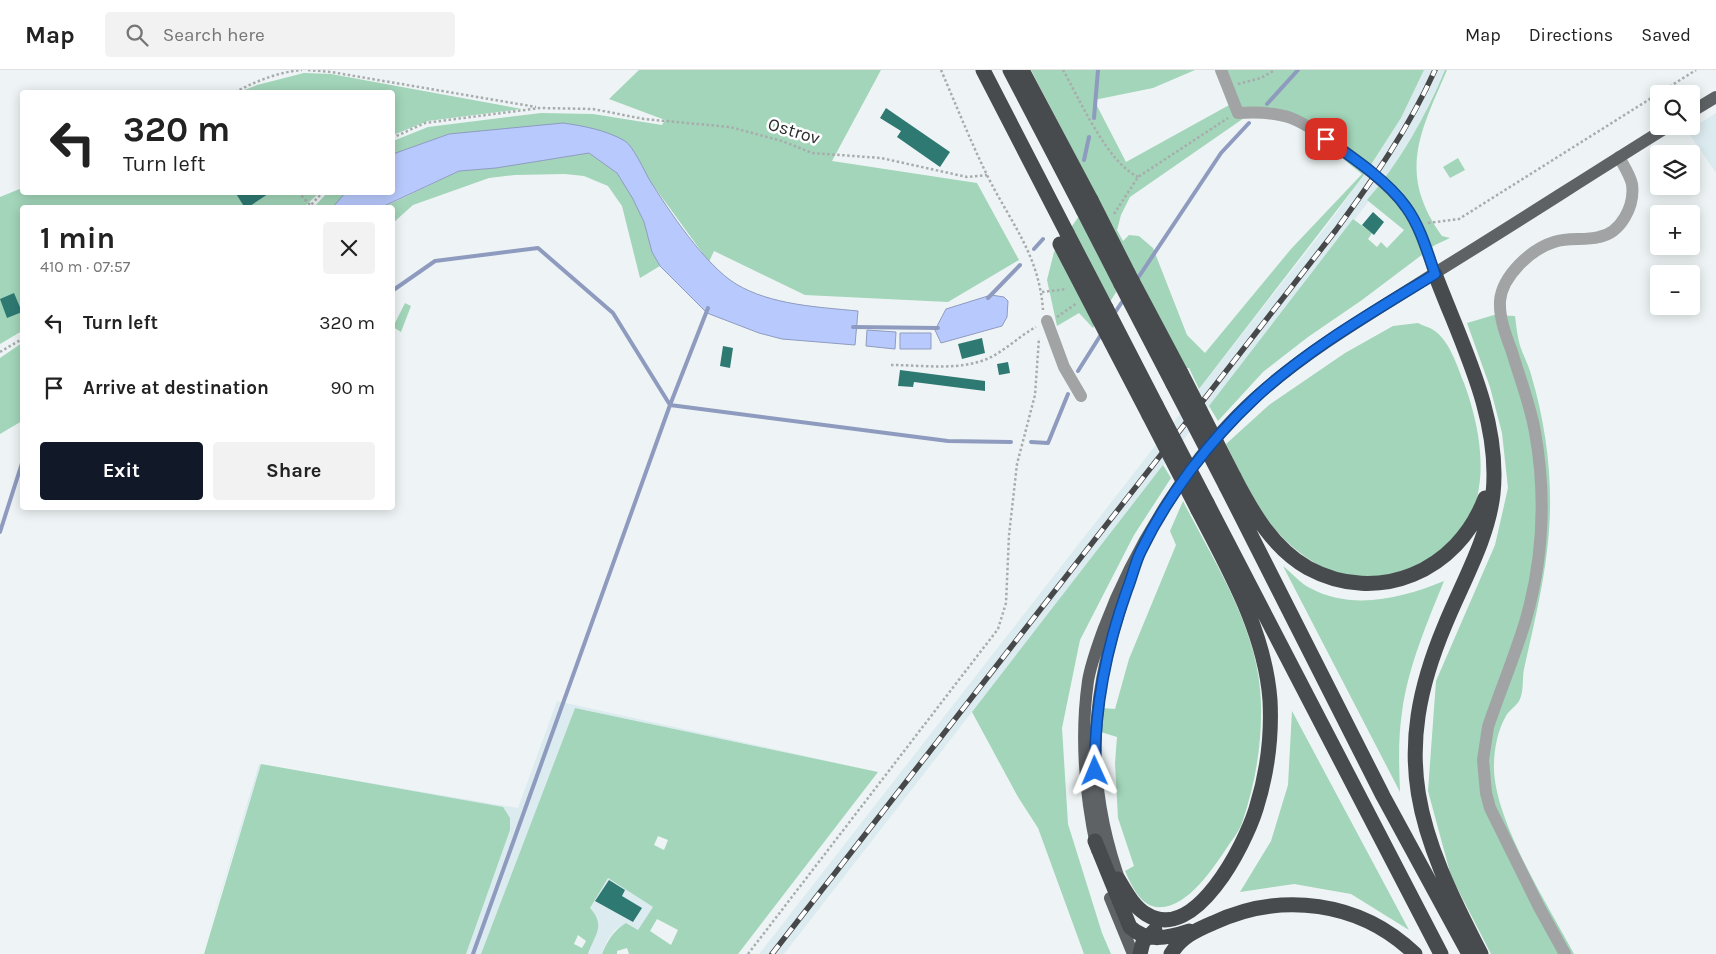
<!DOCTYPE html>
<html lang="en">
<head>
<meta charset="utf-8">
<style>
  :root { --surface:#fff; --page:#f2f2f2; --text:#222; --muted:#767676; --line:#e0e0e0; --accent:#111827 }
  body { margin:0; font-family:Karla,sans-serif; background:var(--page); color:var(--text); height:100vh; display:flex; flex-direction:column; font-size:19px; white-space:nowrap }
  * { box-sizing:border-box; margin:0 }
  p { font-size:16px; color:var(--muted) }
  .icon { flex:none; width:28px; height:28px; fill:none; stroke:currentColor; stroke-width:2; stroke-linecap:round; stroke-linejoin:round }
  .map { position:relative; flex:1; overflow:hidden }
  .panel { position:absolute; left:20px; top:135px; width:375px; height:305px; display:flex; flex-direction:column; background:var(--surface); border-radius:5px; box-shadow:0 2px 12px #0003 }
  .panel>* { flex:none }
  .hud { position:absolute; left:20px; top:20px; width:375px; height:105px; border-radius:5px; box-shadow:0 2px 12px #0003; background:#fff; color:var(--text); overflow:hidden }
  .fabs { position:absolute; left:1650px; top:15px; display:grid; gap:10px }
  .fabs a { display:grid; place-items:center; width:50px; height:50px; border-radius:5px; background:var(--surface); box-shadow:0 2px 12px #0003; font-size:25px }
  .pin { position:absolute; display:grid; place-items:center; width:42px; height:42px; color:#fff; margin:-21px; border-radius:10px; box-shadow:0 2px 8px #0006 }
  .me { position:absolute; width:55px; margin:-28px; rotate:359deg; stroke-linejoin:round; filter:drop-shadow(0 0 4px #0008) }
  .turn { display:flex; align-items:center; gap:18px; height:105px; padding:0 20px; font-size:22px }
  .turn .icon { width:65px; height:65px; stroke-width:2.5 }
  .turn b { display:block; font-size:35px; line-height:42px }
  .round { display:grid; place-items:center; flex:none; width:52px; height:52px; border-radius:5px; background:var(--page) }
  .overview { display:flex; align-items:center; justify-content:space-between; height:85px; padding:0 20px }
  h1 { font-size:30px; font-weight:700; line-height:38px }
  .button { display:flex; gap:10px; margin-top:auto; padding:10px 20px }
  .button a { flex:1; height:58px; border-radius:5px; background:var(--accent); color:#fff; font-size:20px; font-weight:700; line-height:58px; text-align:center }
  .button a+a { background:var(--page); color:var(--text) }
  ul { padding:0; list-style:none }
  li { display:flex; align-items:center; gap:15px; height:65px; padding:0 20px }
  li div { flex:1 }
  li b { display:block; font-size:19px }
  li em { font-style:normal }
  header { display:flex; align-items:center; gap:30px; box-sizing:border-box; height:70px; padding:0 25px; background:var(--surface); border-bottom:1px solid var(--line) }
  header strong { font-size:24px }
  nav { display:flex; gap:28px; margin-inline-start:auto; font-size:18px }
  .search { width:350px; height:45px; background:var(--page); display:flex; align-items:center; gap:12px; box-sizing:border-box; padding:0 18px; border-radius:5px; color:var(--muted); font-size:19px }
  .map>svg:first-child { display:block }
  .built { fill:#dcebef }
  .green { fill:#a2d5b9; fill-rule:evenodd }
  .water { fill:#b8cafd; stroke:#8e9bbf }
  .lines { fill:none; stroke-linecap:round; stroke-linejoin:round }
  .stream { stroke:#8e9bbf; stroke-width:4 }
  .building { fill:#2f7973 }
  .path { stroke:#a8acad; stroke-width:2.5; stroke-dasharray:2.5 2.5; stroke-linecap:butt }
  .minor { stroke:#a1a3a5; stroke-width:12 }
  .major { stroke:#5f6265; stroke-width:12 }
  .highway { stroke:#484b4e; stroke-width:15 }
  .rail-casing { stroke:#464849; stroke-width:5.5 }
  .rail { stroke:#fff; stroke-width:4; stroke-dasharray:11; stroke-linecap:butt }
  .highway-bridge { stroke:#484b4e; stroke-width:15 }
  .route-casing { stroke:#114b97; stroke-width:12 }
  .route { stroke:#1a73e8; stroke-width:9 }
  .labels { text-anchor:middle; stroke-width:5; stroke-linejoin:round; paint-order:stroke }
  .street-label { font-size:18px; fill:#2b2d2d; stroke:#fff }
</style>
</head>
<body>
<header>
<strong>Map</strong>
<div class="search"><svg class="icon" aria-label="search" viewBox="0 0 24 24"><circle cx="10" cy="10" r="6"/><path d="M15 15l6 6"/></svg>Search here</div>
<nav><a>Map</a><a>Directions</a><a>Saved</a></nav>
</header>
<div class="map">
<svg width="1716" height="884" viewBox="0 0 1716 884">
  <rect width="100%" height="100%" fill="#eef4f5"/>
  <path class="built" d="M1424 0H1445L1418 57 1383 113 784 884H759L1328 154 1374 91 1401 48Z
    M1716 43V103L1687 61Z
    M557 631 878 702 575 638 481 884H466L510 760 261 694 202 884 259 694 518 738Z
    M608 808 653 837 638 860 626 853 615 860 608 869 602 884H589L592 873 590 838Z"/>
  <path class="green" d="M639 0H881L832 91 977 113 1019 190 948 232 805 225 714 181 709 192 650 111 626 72 491 61 449 64 393 84V71L428 57 541 43 593 44 662 55 665 50 609 29Z
    M1031 0H1195L1153 18 1094 30 1126 92 1231 34 1216 0H1424L1401 48 1367 101 1199 319 1189 298H1185L1133 196 1093 258 1079 243 1057 256 1047 210 1054 182 1095 123ZM1244 48C1254 48 1266 48 1276 49 1308 55 1337 85 1362 104L1291 179 1205 283 1187 265 1153 178 1139 166 1129 165 1123 171 1117 160 1121 145 1130 127Z
    M1445 0H1447C1420 63 1397 103 1442 166L1450 168 1435 175 1362 230 1308 267 1263 302 1218 351 1209 336 1353 149 1372 163 1368 169 1377 177 1381 172 1387 178 1404 160 1367 130C1401 91 1425 47 1445 0Z
    M304 3 331 4 522 39 428 51 393 65 392 22H239L257 15Z
    M589 83 617 103 633 129 644 152 652 182 660 196 640 208 622 136 608 116 584 106 565 104 515 105 489 108 413 135 393 153 392 138H382L459 101 496 98Z
    M1458 88 1465 100 1450 108 1443 97Z
    M22 118V122L319 123 304 137 22 138V261L0 274V127Z
    M327 123H345L333 137 313 138Z
    M405 233 411 236 401 262 393 257Z
    M1494 245 1515 246C1516 254 1517 263 1519 272 1522 284 1529 295 1532 308 1544 349 1551 395 1550 439 1549 494 1536 545 1524 599 1522 609 1524 620 1520 629 1518 635 1509 640 1506 646 1498 659 1494 679 1494 694 1492 748 1548 835 1574 884H1491L1451 806 1428 721 1436 611 1495 475 1508 418 1502 363 1490 317 1467 253Z
    M1418 253C1423 256 1430 257 1435 261 1450 272 1457 296 1464 313 1477 349 1486 390 1477 428 1463 484 1397 517 1343 505 1327 501 1312 492 1299 482 1264 456 1245 413 1226 374L1269 335 1345 283 1393 256Z
    M22 273V351L0 364V288Z
    M1163 395 1171 408 1134 465 1080 570 1062 658 1068 754 1102 863 1111 884H1084L1038 758 1018 727 972 642Z
    M1183 431C1215 494 1260 561 1261 634 1262 675 1255 715 1242 753 1239 761 1233 769 1228 776 1214 797 1186 841 1156 837 1139 834 1131 814 1125 801L1134 796 1118 748 1115 693 1117 667 1101 662 1102 638 1115 639 1129 589 1176 475 1170 461Z
    M1283 496C1292 503 1300 513 1310 518 1352 541 1403 528 1444 511 1427 553 1408 597 1402 642 1398 669 1399 695 1400 722Z
    M575 638 878 702 738 884H629L627 878 617 881V884H602C608 870 613 861 626 853L638 860 653 837 608 808 590 838C606 856 595 864 588 884H481ZM658 766 668 770 664 780 654 775ZM657 849 678 860 671 875 650 861ZM578 865 586 871 582 878 574 874Z
    M1292 641 1409 860 1351 824 1294 814 1240 822 1271 771 1288 715Z
    M261 694 503 737 510 748V760L466 884H204Z"/>
  <path class="water" d="M563 53C584 56 606 60 625 71 633 76 644 100 649 109 669 141 705 195 736 214 771 235 818 237 858 241L855 275 782 269 759 263 707 243 660 196 652 182 644 152 633 129 617 103 589 83 496 98 459 101 382 137H333L345 123 392 122 393 84 449 64Z
    M991 225 1004 227 1008 231 1007 247 1002 256 941 273 935 260 946 239Z
    M867 260 896 262 895 279 866 276Z
    M900 263H931V279H900Z"/>
  <g class="lines">
    <path class="stream" d="M1267 34 1298 0
      M1094 48 1098 0
      M1084 90 1089 67
      M1034 179 1043 169
      M1136 211 1221 83 1249 53
      M392 221 435 191 538 178 613 243 670 335 948 371 1011 372
      M988 228 1020 195
      M1114 244 1124 229
      M853 257 938 258
      M1078 301 1102 263
      M1031 372 1048 373 1068 324
      M0 462 22 393
      M473 884 670 335 708 238"/>
  </g>
  <path class="building" d="M886 38 950 82 940 97 897 67 901 61 880 48Z
    M235 122H271L247 138H245Z
    M1373 142 1384 152 1374 165 1362 155Z
    M14 223 22 242 7 248 0 229Z
    M982 268 985 283 962 289 958 274Z
    M723 276 733 278 730 298 720 296Z
    M1008 292 1010 303 999 305 997 294Z
    M900 300 985 311V321L914 312 913 317 898 316Z
    M609 810 625 820 622 826 642 838 633 852 595 831Z"/>
  <g class="lines">
    <path class="path" d="M308 0 331 2 536 37
      M941 0C956 35 970 70 987 105 1010 152 1039 184 1043 240
      M1063 0C1080 30 1107 92 1138 107
      M1238 14 1261 8 1275 0
      M235 22C257 11 278 2 302 0
      M392 68 425 53 540 38 593 39 644 49 730 57 782 71 812 83 881 88 967 107 987 105
      M298 122 310 135
      M308 138 323 122
      M1114 144 1138 107 1228 48
      M1428 153 1459 149 1696 0
      M1042 222 1067 219
      M1057 247 1077 233
      M0 282 22 269
      M891 295C923 295 957 301 987 289 1005 281 1019 266 1036 257
      M748 884 998 559 1006 533 1009 465 1017 394 1035 325 1039 268"/>
    <path class="minor" d="M1221 0 1238 43C1256 42 1275 42 1291 48 1319 59 1389 113 1406 137 1420 157 1427 181 1435 204
      M1047 251 1064 297 1081 326
      M1565 884 1539 837 1490 738 1486 723 1483 690 1488 657C1500 621 1515 586 1526 549 1543 489 1546 424 1535 362 1530 334 1520 309 1512 282 1506 266 1499 248 1500 231 1502 206 1531 179 1554 172 1569 167 1584 171 1599 167 1621 163 1635 136 1632 114 1630 105 1624 96 1619 87"/>
    <path class="major" d="M1691 42 1716 27
      M1121 537C1088 635 1086 719 1122 817
      M1097 780C1085 725 1080 667 1088 611 1091 593 1098 575 1104 558 1135 476 1191 384 1258 325 1312 277 1374 242 1435 203 1513 155 1590 105 1669 56
      M1110 828 1133 884"/>
    <path class="highway" d="M983 0 1067 163
      M1010 0 1083 140
      M1022 0 1091 130
      M1128 203 1181 303
      M1435 204C1461 273 1501 348 1493 424 1488 469 1462 513 1445 555 1389 688 1418 762 1481 884
      M1121 214 1173 314
      M1106 238 1156 335
      M1099 249 1149 345
      M1234 407C1252 442 1273 478 1308 498 1378 536 1458 501 1485 428
      M1226 416 1383 726 1469 884
      M1207 433 1441 884
      M1095 771 1130 857C1147 873 1168 868 1189 861
      M1118 809C1126 822 1133 836 1146 844 1195 875 1245 774 1256 739 1267 704 1272 667 1270 630 1265 562 1229 500 1198 440
      M1140 884 1143 872 1155 860
      M1171 884C1180 868 1196 860 1213 853 1281 821 1360 831 1415 884"/>
    <g class="rail-casing">
      <path id="rail" d="M772 884 1336 160C1374 108 1409 58 1435 0"/>
    </g>
    <use href="#rail" class="rail"/>
    <path class="highway-bridge" d="M1091 130 1128 203
      M1083 140 1121 214
      M1067 163 1106 238
      M1060 174 1099 249
      M1181 303 1234 407
      M1173 314 1226 416
      M1156 335 1207 433
      M1149 345 1198 440"/>
  </g>
  <g class="lines">
    <g class="route-casing">
      <path id="route" d="M1095 701C1094 638 1106 579 1127 520 1132 508 1135 493 1141 481 1168 425 1210 370 1255 328 1309 278 1373 242 1435 204 1427 181 1420 156 1406 137 1388 111 1352 87 1326 69"/>
    </g>
    <use href="#route" class="route"/>
  </g>
  <g class="labels">
    <g class="street-label">
      <text transform="translate(794 61) rotate(17)" y="6">Ostrov</text>
    </g>
  </g>
</svg>
<div class="fabs">
<a><svg class="icon" aria-label="search" viewBox="0 0 24 24"><circle cx="10" cy="10" r="6"/><path d="M15 15l6 6"/></svg></a>
<a><svg class="icon" aria-label="layers" viewBox="0 0 24 24"><path d="M12 4l9 5-9 5-9-5zM3 14l9 5 9-5"/></svg></a>
<a>+</a>
<a>−</a>
</div>
<div class="pin" style="left:1326px;top:69px;background:#d93025"><svg class="icon" aria-label="arrive" viewBox="0 0 24 24"><path d="M6 21V4h12l-3 4 3 4H6"/></svg></div>
<svg class="me" style="left:1095px;top:701px" viewBox="-20 -20 40 40"><path d="M0-17L14 15 0 8-14 15z" fill="#1a73e8" stroke="#fff" stroke-width="4"/></svg>
<div class="hud">
<div class="turn"><svg class="icon" aria-label="left" viewBox="0 0 24 24"><path d="M17 20v-9H6M10 6l-5 5 5 5"/></svg><div><b>320 m</b>Turn left</div></div>
</div>
<section class="panel">
<div class="overview"><div><h1>1 min</h1><p>410 m · 07:57</p></div><a class="round"><svg class="icon" aria-label="close" viewBox="0 0 24 24"><path d="M6 6l12 12M18 6L6 18"/></svg></a></div>
<ul>
<li><svg class="icon" aria-label="left" viewBox="0 0 24 24"><path d="M17 20v-9H6M10 6l-5 5 5 5"/></svg><div><b>Turn left</b></div><em>320 m</em></li>
<li><svg class="icon" aria-label="arrive" viewBox="0 0 24 24"><path d="M6 21V4h12l-3 4 3 4H6"/></svg><div><b>Arrive at destination</b></div><em>90 m</em></li>
</ul>
<div class="button"><a>Exit</a><a>Share</a></div>
</section>
</div>
</body>
</html>
